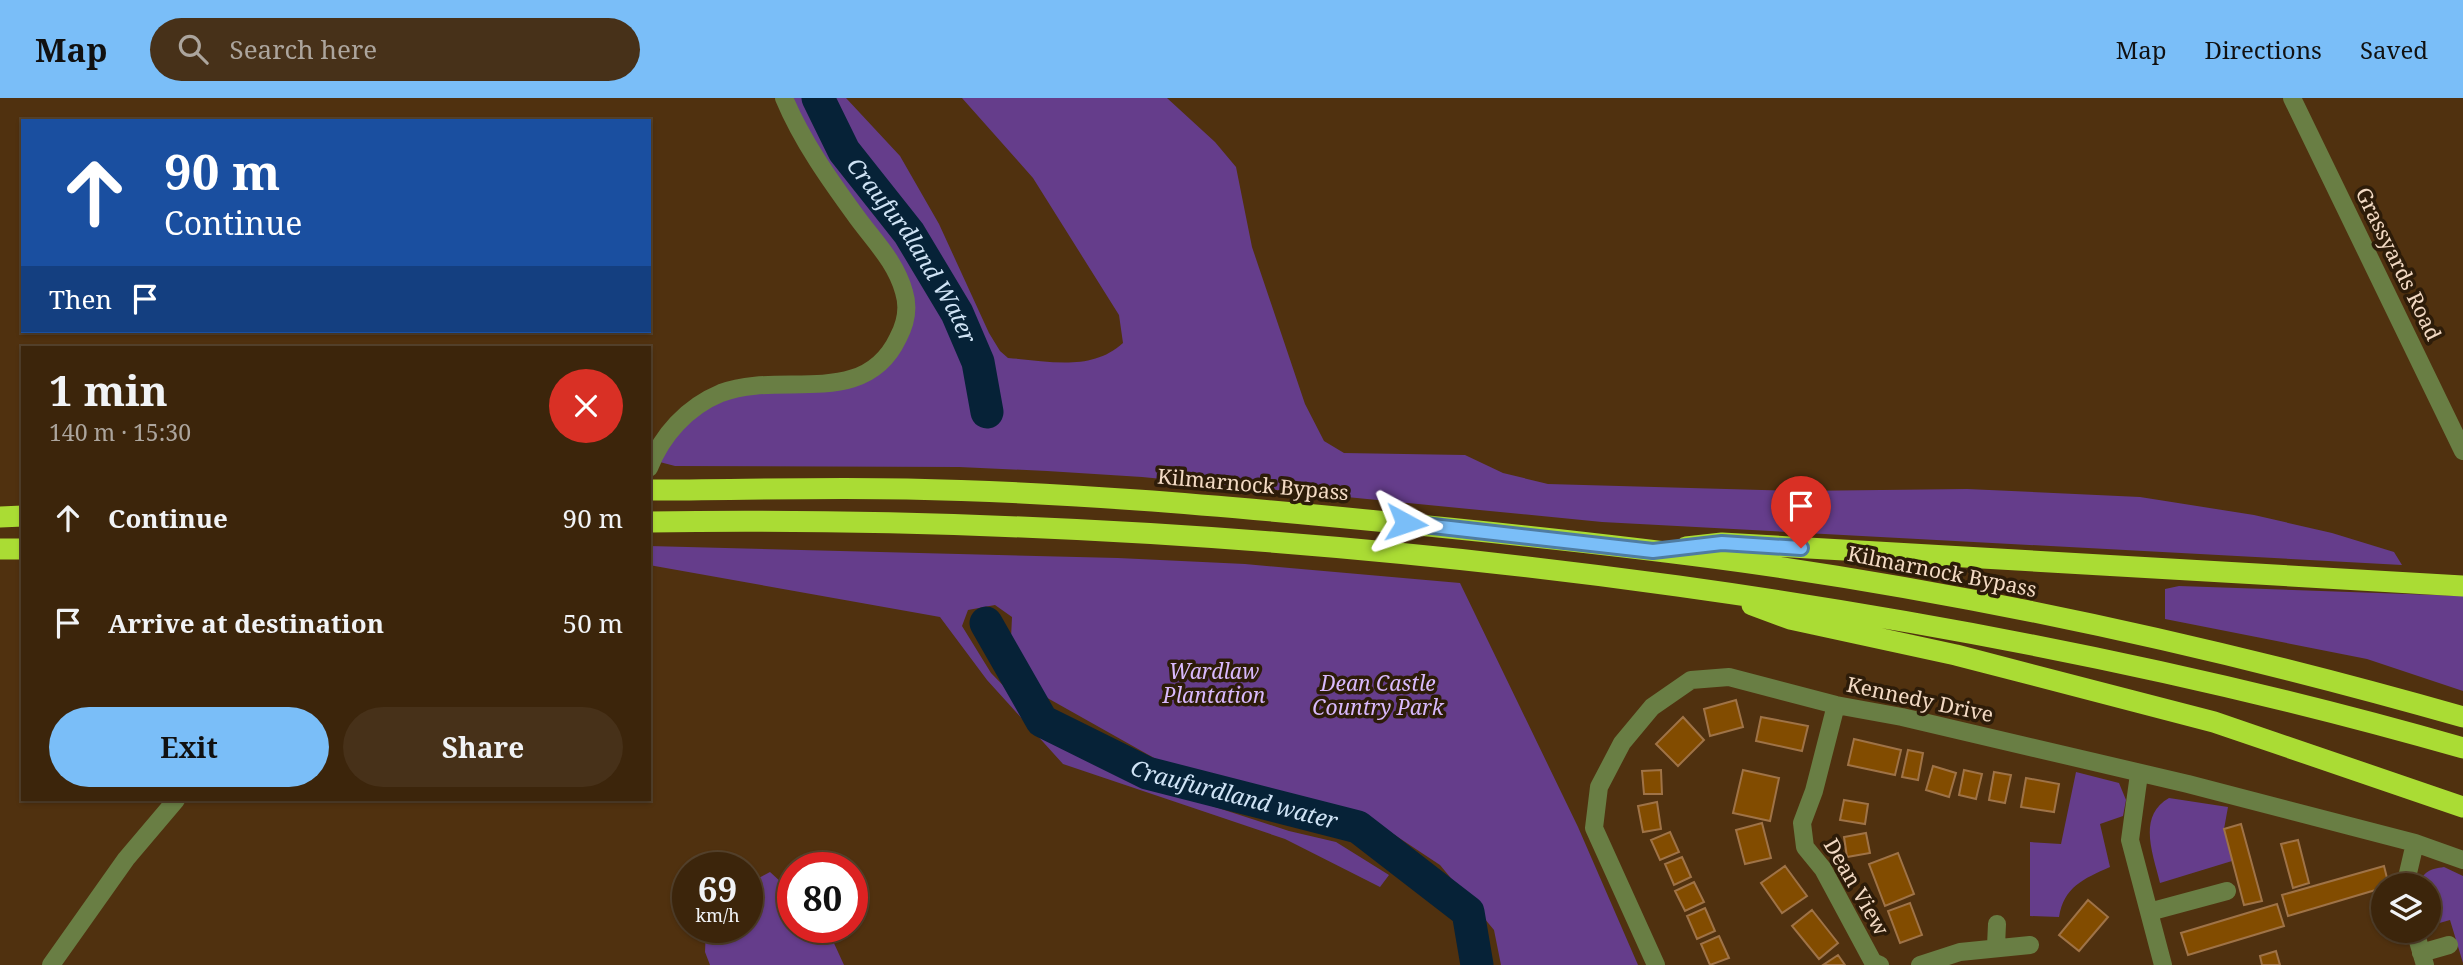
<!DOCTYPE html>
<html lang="en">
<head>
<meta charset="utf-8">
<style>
  :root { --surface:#3c250b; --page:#473119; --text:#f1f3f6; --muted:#aca59d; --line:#55422c; --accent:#7abef8 }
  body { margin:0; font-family:"Noto Serif",serif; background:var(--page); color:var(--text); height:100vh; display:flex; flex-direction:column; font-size:26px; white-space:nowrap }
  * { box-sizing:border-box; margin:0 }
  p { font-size:23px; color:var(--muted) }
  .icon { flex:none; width:38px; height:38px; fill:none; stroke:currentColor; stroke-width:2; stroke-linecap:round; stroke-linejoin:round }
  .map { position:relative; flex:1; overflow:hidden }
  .side { position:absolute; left:21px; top:248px; width:630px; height:455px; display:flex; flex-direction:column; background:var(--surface); border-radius:0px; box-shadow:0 2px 5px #0004,0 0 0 2px var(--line) }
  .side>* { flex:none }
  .top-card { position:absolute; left:21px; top:21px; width:630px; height:214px; border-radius:0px; box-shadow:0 2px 5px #0004,0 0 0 2px var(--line); background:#1a4fa0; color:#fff; overflow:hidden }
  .buttons { position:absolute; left:2371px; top:775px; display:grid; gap:14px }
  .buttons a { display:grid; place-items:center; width:70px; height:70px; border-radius:50%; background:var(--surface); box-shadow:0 2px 5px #0004,0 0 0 2px var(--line); font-size:35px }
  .speed { position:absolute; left:672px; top:754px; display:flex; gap:14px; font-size:35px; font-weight:700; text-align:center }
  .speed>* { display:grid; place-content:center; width:91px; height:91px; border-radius:50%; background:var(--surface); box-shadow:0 2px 5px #0004,0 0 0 2px var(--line); line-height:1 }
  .speed small { font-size:18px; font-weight:400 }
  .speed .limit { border:10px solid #d22; background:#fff; color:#111 }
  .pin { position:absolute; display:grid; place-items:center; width:60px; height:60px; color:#fff; margin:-72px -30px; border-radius:50% 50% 50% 0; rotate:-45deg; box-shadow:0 0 7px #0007 }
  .pin .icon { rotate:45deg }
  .me { position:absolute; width:77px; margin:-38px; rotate:95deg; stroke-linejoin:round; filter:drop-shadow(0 0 5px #0008) }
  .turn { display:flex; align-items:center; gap:24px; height:147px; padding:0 28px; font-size:32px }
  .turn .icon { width:91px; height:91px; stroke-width:2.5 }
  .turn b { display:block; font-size:49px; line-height:60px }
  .then { display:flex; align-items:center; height:66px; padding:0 28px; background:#0003; gap:14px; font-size:26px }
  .round { display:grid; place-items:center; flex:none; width:74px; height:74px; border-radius:37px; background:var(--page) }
  .headline { display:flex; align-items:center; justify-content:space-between; height:119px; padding:0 28px }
  h1 { font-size:42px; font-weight:700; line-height:52px }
  .action { display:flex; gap:14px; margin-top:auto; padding:14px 28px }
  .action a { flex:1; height:80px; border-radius:42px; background:var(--accent); color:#111; font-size:28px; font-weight:700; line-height:80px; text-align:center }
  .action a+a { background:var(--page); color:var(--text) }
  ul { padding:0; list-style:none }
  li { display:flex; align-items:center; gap:21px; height:105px; padding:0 28px }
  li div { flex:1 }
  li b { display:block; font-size:26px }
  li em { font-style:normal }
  header { display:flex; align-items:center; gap:42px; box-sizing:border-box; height:98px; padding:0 35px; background:var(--accent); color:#111 }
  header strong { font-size:33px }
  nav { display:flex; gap:38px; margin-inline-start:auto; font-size:24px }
  .search { width:490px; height:63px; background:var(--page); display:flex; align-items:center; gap:18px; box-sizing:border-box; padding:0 24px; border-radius:38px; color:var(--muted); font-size:26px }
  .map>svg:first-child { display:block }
  .green { fill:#653d8b }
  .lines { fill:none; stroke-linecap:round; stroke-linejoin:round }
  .river { stroke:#062237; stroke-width:33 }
  .building { fill:#824c00; stroke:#9f7347; stroke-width:2 }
  .minor { stroke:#697e44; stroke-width:18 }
  .highway { stroke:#aadc34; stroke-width:21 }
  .route-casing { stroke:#4f7ca1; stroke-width:18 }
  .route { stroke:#7abef8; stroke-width:12 }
  .labels { text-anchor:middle; stroke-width:7; stroke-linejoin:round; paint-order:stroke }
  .street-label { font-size:21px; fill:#f3dac4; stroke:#2d1c09 }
  .park-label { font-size:21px; font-style:italic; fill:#d9bafd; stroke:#2d1c09 }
  .water-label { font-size:23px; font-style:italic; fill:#cfe3f5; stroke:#2d1c09 }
</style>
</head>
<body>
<header>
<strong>Map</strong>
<div class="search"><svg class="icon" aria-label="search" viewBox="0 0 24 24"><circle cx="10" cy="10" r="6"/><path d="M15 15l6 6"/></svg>Search here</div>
<nav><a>Map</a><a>Directions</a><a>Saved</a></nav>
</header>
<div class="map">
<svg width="2463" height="867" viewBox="0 0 2463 867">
  <rect width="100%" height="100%" fill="#50310f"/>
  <path class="green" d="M784 0H846L900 58 939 126 989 235 1000 253 1008 260C1049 263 1091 274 1123 245L1119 217 1033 80 962 0H1167L1215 44 1236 69 1252 149 1305 306 1324 343 1344 355 1465 357 1503 375 1548 386 1795 393 1967 391 2140 399 2254 417 2332 435 2394 454 2402 467 1602 424 1142 379 1047 373 959 369 675 368 652 362 706 302 818 286 885 260 905 197Z
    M649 448 1118 460 1245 466 1460 485 1578 729 1638 867H1501L1494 832 1440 767 1366 718 1179 674 1035 593 1011 540 1012 519 995 507 968 512 962 528 991 575 1060 646 1138 684 1289 733 1336 744 1389 777 1380 789 1285 741 1063 666 987 582 940 519 649 467Z
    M2179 488 2463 498V593L2367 561 2165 521V491Z
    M2076 674 2119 685 2126 702 2123 718 2100 726 2110 769C2083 781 2064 789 2059 819L2030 818V744L2061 746Z
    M2169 700 2228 709 2224 731 2232 763 2160 785C2153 756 2137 718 2169 700Z
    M2444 769 2463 778V865L2450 822 2429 828V788H2419C2423 773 2430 771 2444 769Z
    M770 774 793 795V830H827L844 867H710L705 854 706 830H747V786Z"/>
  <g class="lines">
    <g class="river">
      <path id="s1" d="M818 0 844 53 909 135 957 215 978 264 987 314"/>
      <path id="s2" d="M986 525 1042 623 1147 675 1358 729 1468 814 1477 867"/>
    </g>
  </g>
  <path class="building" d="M1736 602 1743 629 1710 638 1704 611Z
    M1683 619 1704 642 1678 668 1656 646Z
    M1761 619 1808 628 1802 653 1756 643Z
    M1854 641 1901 652 1895 677 1848 667Z
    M1908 652 1923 655 1918 682 1902 679Z
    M1933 668 1956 675 1949 699 1926 692Z
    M1661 672 1662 696H1644L1642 673Z
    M1743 672 1779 680 1770 723 1733 715Z
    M1964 672 1982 676 1976 701 1959 697Z
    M1994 674 2011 677 2005 705 1989 702Z
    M2026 680 2059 686 2054 714 2021 709Z
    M1844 702 1868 706 1865 726 1840 722Z
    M1657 704 1661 731 1643 734 1638 708Z
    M1762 725 1771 760 1745 766 1736 732Z
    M2241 726 2262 803 2244 807 2224 731Z
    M1670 734 1679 754 1660 762 1651 742Z
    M1866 735 1870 755 1847 759 1844 739Z
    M2298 742 2309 785 2293 790 2281 746Z
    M1898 755 1914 796 1885 808 1869 766Z
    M1682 759 1691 779 1674 787 1665 766Z
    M1785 768 1807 798 1782 815 1761 785Z
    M2384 768 2389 788 2288 818 2282 797Z
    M1694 784 1704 804 1685 813 1675 793Z
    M2088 802 2108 819 2079 853 2059 837Z
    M1910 805 1922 837 1900 845 1888 813Z
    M2277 806 2284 828 2188 857 2181 835Z
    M1705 810 1715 833 1697 841 1687 818Z
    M1812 812 1838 845 1819 861 1792 828Z
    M1719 838 1729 860 1710 867 1701 846Z
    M2276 853 2280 867H2262L2260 858Z
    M1838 857 1845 867H1823Z"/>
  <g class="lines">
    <path class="minor" d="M2292 0 2463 353
      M649 370C662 337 687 309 721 295 781 272 864 312 898 240 906 225 909 210 904 194 896 164 874 143 856 118 829 81 802 43 784 0
      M1836 607 1814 693 1802 725 1805 749 1823 771 1873 864 1880 867
      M2139 676 2130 742 2163 867
      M2405 788 2415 745
      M2149 814 2227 793
      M2415 833 2425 867
      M1996 848 1997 826
      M2421 855 2449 847
      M51 867 126 761 176 702
      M1656 867 1594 730 1599 689 1622 645 1652 609 1691 582 1729 579 1836 607 1902 619 2188 686 2415 745 2463 762
      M1920 867 1960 854 2030 847"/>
    <path class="highway" d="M649 392C735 392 821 389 907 391 1061 394 1214 407 1367 422 1492 434 1618 447 1743 464 1985 498 2228 552 2463 619
      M0 419 23 418
      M649 424C994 419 1337 441 1678 488 1944 525 2205 576 2463 650
      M1686 449 1722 445 2463 488
      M0 451H23
      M1752 507 1790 521 1956 557 2214 624 2463 709"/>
  </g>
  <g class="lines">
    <g class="route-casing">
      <path id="route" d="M1406 425 1653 453 1722 445 1801 450"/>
    </g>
    <use href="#route" class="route"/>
  </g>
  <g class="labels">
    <g class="street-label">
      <text transform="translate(2398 166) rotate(64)" y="7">Grassyards Road</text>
      <text transform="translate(1253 387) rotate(5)" y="7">Kilmarnock Bypass</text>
      <text transform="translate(1942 474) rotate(11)" y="7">Kilmarnock Bypass</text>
      <text transform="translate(1920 602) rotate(12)" y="7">Kennedy Drive</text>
      <text transform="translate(1856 789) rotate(60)" y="7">Dean View</text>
    </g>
    <g class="park-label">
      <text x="1214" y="581">Wardlaw<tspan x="1214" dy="24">Plantation</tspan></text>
      <text x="1378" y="593">Dean Castle<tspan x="1378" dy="24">Country Park</tspan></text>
    </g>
    <g class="water-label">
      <text dy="8" stroke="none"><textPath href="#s1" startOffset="180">Craufurdland Water</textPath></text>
      <text dy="8" stroke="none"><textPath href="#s2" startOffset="320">Craufurdland water</textPath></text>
    </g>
  </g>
</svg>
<div class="buttons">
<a><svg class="icon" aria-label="layers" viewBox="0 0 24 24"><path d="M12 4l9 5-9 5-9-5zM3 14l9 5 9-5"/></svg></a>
</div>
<div class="speed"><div>69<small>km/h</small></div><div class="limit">80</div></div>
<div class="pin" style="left:1801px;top:450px;background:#d93025"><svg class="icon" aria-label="arrive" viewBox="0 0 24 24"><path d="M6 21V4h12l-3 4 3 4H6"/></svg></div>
<svg class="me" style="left:1406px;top:425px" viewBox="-20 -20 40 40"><path d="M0-17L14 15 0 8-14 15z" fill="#7abef8" stroke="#fff" stroke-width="4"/></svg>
<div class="top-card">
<div class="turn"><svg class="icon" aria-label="ahead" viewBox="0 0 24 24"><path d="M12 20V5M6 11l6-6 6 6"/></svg><div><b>90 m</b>Continue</div></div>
<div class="then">Then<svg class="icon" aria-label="arrive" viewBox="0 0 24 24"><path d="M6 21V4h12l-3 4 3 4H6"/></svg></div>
</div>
<section class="side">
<div class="headline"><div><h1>1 min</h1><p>140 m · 15:30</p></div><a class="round" style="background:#d93025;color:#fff"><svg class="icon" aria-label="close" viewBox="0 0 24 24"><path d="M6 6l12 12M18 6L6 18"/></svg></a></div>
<ul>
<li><svg class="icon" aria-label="ahead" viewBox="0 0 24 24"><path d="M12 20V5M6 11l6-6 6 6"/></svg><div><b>Continue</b></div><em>90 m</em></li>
<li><svg class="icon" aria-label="arrive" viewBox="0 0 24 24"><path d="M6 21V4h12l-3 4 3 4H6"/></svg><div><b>Arrive at destination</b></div><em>50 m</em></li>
</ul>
<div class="action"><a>Exit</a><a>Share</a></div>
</section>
</div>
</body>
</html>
